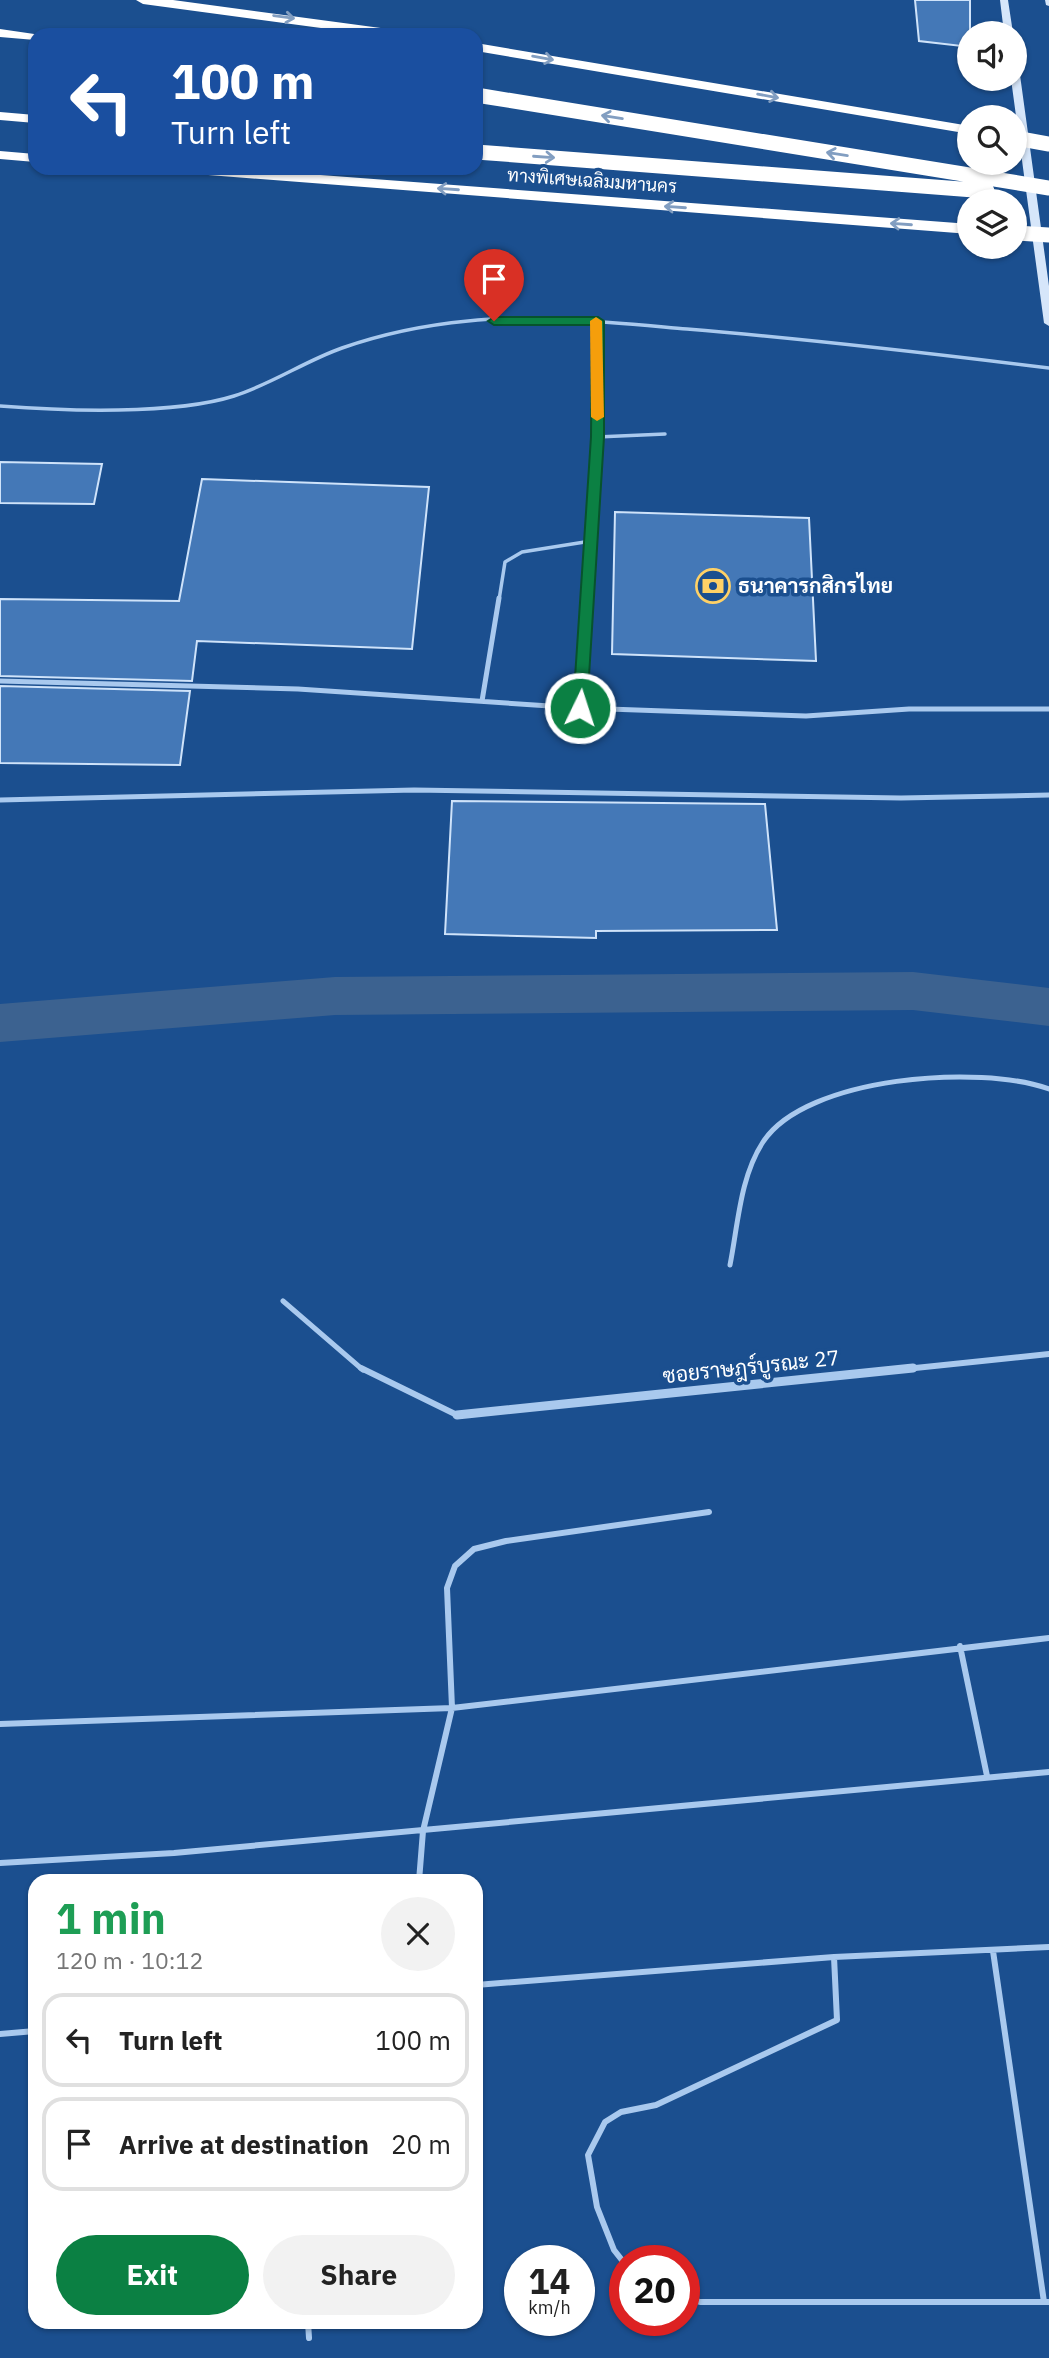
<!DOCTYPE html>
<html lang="en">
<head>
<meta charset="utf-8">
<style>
  :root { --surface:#fff; --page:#f2f2f2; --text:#222; --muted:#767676; --line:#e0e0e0; --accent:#0b8043 }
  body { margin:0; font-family:"IBM Plex Sans",Sarabun,sans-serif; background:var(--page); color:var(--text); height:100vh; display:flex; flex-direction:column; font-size:26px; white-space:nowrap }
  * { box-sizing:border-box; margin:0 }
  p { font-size:23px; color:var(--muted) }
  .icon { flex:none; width:38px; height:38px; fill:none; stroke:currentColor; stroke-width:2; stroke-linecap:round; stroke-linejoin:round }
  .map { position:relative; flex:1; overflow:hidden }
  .panel { position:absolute; left:28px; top:1874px; width:455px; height:455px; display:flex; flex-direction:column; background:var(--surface); border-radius:21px; box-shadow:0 2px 5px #0004 }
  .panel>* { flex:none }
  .hud { position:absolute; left:28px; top:28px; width:455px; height:147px; border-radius:21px; box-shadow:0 2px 5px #0004; background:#1a4fa0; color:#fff; overflow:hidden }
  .fabs { position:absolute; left:957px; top:21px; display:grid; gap:14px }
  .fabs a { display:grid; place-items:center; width:70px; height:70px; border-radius:50%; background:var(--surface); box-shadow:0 2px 5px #0004; font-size:35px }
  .speed { position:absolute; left:504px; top:2245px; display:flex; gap:14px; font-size:35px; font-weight:700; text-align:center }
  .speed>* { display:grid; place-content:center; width:91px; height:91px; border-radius:50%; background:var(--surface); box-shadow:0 2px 5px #0004; line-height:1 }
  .speed small { font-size:18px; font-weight:400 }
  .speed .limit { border:10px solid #d22; background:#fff; color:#111 }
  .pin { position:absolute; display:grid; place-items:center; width:60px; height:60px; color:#fff; margin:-72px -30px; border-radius:50% 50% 50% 0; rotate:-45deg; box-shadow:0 0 7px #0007 }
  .pin .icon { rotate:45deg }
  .me { position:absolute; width:77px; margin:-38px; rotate:4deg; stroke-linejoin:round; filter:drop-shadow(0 0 5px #0008) }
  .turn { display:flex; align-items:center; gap:24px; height:147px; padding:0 28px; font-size:32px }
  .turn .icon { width:91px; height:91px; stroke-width:2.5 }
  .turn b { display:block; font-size:49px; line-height:60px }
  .round { display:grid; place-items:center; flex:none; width:74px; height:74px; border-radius:37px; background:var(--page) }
  .summary { display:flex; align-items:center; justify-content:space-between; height:119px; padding:0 28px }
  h1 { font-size:42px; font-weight:800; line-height:52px; color:#1e9e55 }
  .action { display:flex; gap:14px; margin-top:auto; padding:14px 28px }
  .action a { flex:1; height:80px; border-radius:42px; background:var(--accent); color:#fff; font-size:28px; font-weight:800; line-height:80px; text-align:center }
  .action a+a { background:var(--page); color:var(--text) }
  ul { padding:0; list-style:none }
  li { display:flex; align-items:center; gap:21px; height:94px; margin:0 14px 10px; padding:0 14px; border:4px solid var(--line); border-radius:21px }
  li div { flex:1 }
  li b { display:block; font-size:26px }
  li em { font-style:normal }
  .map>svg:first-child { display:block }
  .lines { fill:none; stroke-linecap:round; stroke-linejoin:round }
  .canal { fill:#3c6290; fill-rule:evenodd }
  .building { fill:#4478b7; stroke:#cfe3fa; stroke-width:2 }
  .service-far2 { stroke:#a9c9ee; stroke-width:3.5 }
  .service-far1 { stroke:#a9c9ee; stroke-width:5 }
  .service { stroke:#a9c9ee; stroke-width:6 }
  .minor-far1 { stroke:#a9c9ee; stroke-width:6 }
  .minor { stroke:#a9c9ee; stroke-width:9 }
  .secondary { fill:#d6e6fa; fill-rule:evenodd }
  .motorway { fill:#fff; fill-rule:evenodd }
  .motorway-bridge { stroke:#fff; stroke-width:15 }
  .oneway { stroke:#829ec1 }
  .route { fill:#0b8043; stroke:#07532c; stroke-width:2 }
  .slow { fill:#f59e0b }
  .labels { text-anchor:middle; stroke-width:7; stroke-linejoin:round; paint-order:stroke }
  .far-street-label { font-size:18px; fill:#fff; stroke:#1b4f8f }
  .poi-label { font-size:21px; font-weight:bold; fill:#fff; stroke:#1b4f8f; text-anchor:start }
  .street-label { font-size:21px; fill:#fff; stroke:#1b4f8f }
</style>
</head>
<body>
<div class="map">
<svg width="1049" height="2358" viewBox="0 0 1049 2358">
  <rect width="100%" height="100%" fill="#1b4f8f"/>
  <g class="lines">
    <path class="canal" d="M913 972 1049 988V1026L913 1010 335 1015 0 1042V1004L335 977Z"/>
  </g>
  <path class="building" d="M915 0H970V47L919 41Z
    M0 462 102 464 94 504 0 503Z
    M202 479 429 487 412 649 197 641 192 681 0 676V599L179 601Z
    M615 512 809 518 816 661 612 654Z
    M0 686 190 691 180 765 0 763Z
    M452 801 765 804 777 930 596 931V938L445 934Z"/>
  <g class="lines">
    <path class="service-far2" d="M0 406C64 411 174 415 234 396 272 384 305 361 342 348 382 334 426 325 468 321 536 314 618 323 687 329 808 339 928 353 1049 368
      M597 437 665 434
      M499 600 505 562 522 552 591 541
      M587 600 597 437 598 321"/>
    <path class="service-far1" d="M0 681 298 689 580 708 806 716 909 709H1049
      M482 701 499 598
      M580 708 587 598
      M0 800 414 790 901 798 1049 795
      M730 1265C738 1225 740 1177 763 1142 806 1076 981 1064 1049 1089
      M283 1301 363 1370"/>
    <path class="service" d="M361 1368 457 1415
      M960 1646 987 1776
      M0 1724 452 1708 1049 1638
      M0 1863 174 1853 1049 1772
      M419 1881 423 1831 452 1708 447 1588 455 1566 474 1549 506 1541 709 1512
      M993 1951 1044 2302
      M476 1985 834 1957 1049 1947
      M0 2034 35 2031
      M625 2264 614 2250 597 2207 588 2155 605 2122 621 2112 656 2105 837 2020 834 1957
      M684 2297 700 2302H1049
      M308 2322 309 2338"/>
    <path class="minor-far1" d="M896 1370 1049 1354"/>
    <path class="minor" d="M457 1415 913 1368"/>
    <path class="secondary" d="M1000 0H1008L1013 33H1004Z
      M1045 0H1049V6L1046 5Z
      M1015 72 1020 75 1049 286V326L1044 323 1011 79H1015Z"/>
    <path class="motorway" d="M136 0H173L403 31 410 35H373L143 4Z
      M0 29 41 35H35V40L0 37Z
      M476 43 970 126V134L476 51Z
      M0 112 35 115V123L0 120Z
      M0 151 35 154V162L0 159Z
      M163 168H227L970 224V234L170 172Z"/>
    <path class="motorway-bridge" d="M476 95 1049 188
      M1015 138 1049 144
      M476 152 987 191
      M1015 233 1049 235"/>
  </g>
  <defs><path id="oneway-shaft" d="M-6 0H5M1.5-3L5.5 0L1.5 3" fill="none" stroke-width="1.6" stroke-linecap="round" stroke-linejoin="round" transform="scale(1.75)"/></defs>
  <g class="oneway">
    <use href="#oneway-shaft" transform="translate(284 17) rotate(8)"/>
    <use href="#oneway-shaft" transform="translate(543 58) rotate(10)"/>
    <use href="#oneway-shaft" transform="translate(768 96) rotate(10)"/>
    <use href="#oneway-shaft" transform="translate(612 117) rotate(-171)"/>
    <use href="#oneway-shaft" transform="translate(837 154) rotate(-171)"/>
    <use href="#oneway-shaft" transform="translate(544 157) rotate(4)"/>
    <use href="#oneway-shaft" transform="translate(448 189) rotate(-176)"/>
    <use href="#oneway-shaft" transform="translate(675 207) rotate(-176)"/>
    <use href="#oneway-shaft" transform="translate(901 224) rotate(-176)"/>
  </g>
  <path class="route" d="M598 317 604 321V437L587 708 580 713 573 708 591 437 592 325H494L488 321 494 317Z"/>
  <path class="slow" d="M596 317 602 321 604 417 597 421 591 417 590 321Z"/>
  <defs>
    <g id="bank-ring" transform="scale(1.75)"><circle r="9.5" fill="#1b4f8f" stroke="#ffd166" stroke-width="1.5"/><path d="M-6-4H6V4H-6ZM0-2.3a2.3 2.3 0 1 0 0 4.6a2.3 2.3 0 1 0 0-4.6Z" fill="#ffd166"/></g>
  </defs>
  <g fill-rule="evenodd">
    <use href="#bank-ring" x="713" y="586"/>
  </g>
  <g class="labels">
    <g class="far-street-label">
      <text transform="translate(592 181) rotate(4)" y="6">ทางพิเศษเฉลิมมหานคร</text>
    </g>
    <g class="poi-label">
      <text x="738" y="593">ธนาคารกสิกรไทย</text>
    </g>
    <g class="street-label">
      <text transform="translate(751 1367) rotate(-6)" y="7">ซอยราษฎร์บูรณะ 27</text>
    </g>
  </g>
</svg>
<div class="fabs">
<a><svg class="icon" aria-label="sound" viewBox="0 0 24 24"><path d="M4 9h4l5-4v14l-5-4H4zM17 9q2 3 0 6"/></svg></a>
<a><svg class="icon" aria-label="search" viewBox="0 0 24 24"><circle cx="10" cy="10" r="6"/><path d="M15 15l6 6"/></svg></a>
<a><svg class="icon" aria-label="layers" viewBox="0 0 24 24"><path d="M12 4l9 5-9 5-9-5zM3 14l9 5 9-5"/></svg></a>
</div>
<div class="speed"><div>14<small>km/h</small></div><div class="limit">20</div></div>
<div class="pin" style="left:494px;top:321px;background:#d93025"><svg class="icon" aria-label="arrive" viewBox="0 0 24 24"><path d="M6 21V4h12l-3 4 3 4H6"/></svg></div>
<svg class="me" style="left:580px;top:708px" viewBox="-20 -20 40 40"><circle r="17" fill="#0b8043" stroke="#fff" stroke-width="3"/><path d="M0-11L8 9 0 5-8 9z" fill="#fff"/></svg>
<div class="hud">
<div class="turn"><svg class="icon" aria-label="left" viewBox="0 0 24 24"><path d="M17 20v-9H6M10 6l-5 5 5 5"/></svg><div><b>100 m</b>Turn left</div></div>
</div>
<section class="panel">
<div class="summary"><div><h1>1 min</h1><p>120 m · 10:12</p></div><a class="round"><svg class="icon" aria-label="close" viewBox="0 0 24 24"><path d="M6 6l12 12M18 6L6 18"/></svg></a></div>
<ul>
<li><svg class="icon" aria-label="left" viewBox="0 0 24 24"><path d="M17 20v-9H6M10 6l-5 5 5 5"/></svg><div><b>Turn left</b></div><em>100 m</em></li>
<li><svg class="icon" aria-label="arrive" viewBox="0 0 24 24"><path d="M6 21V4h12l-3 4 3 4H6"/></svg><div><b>Arrive at destination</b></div><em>20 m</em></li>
</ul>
<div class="action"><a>Exit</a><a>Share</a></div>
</section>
</div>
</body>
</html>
